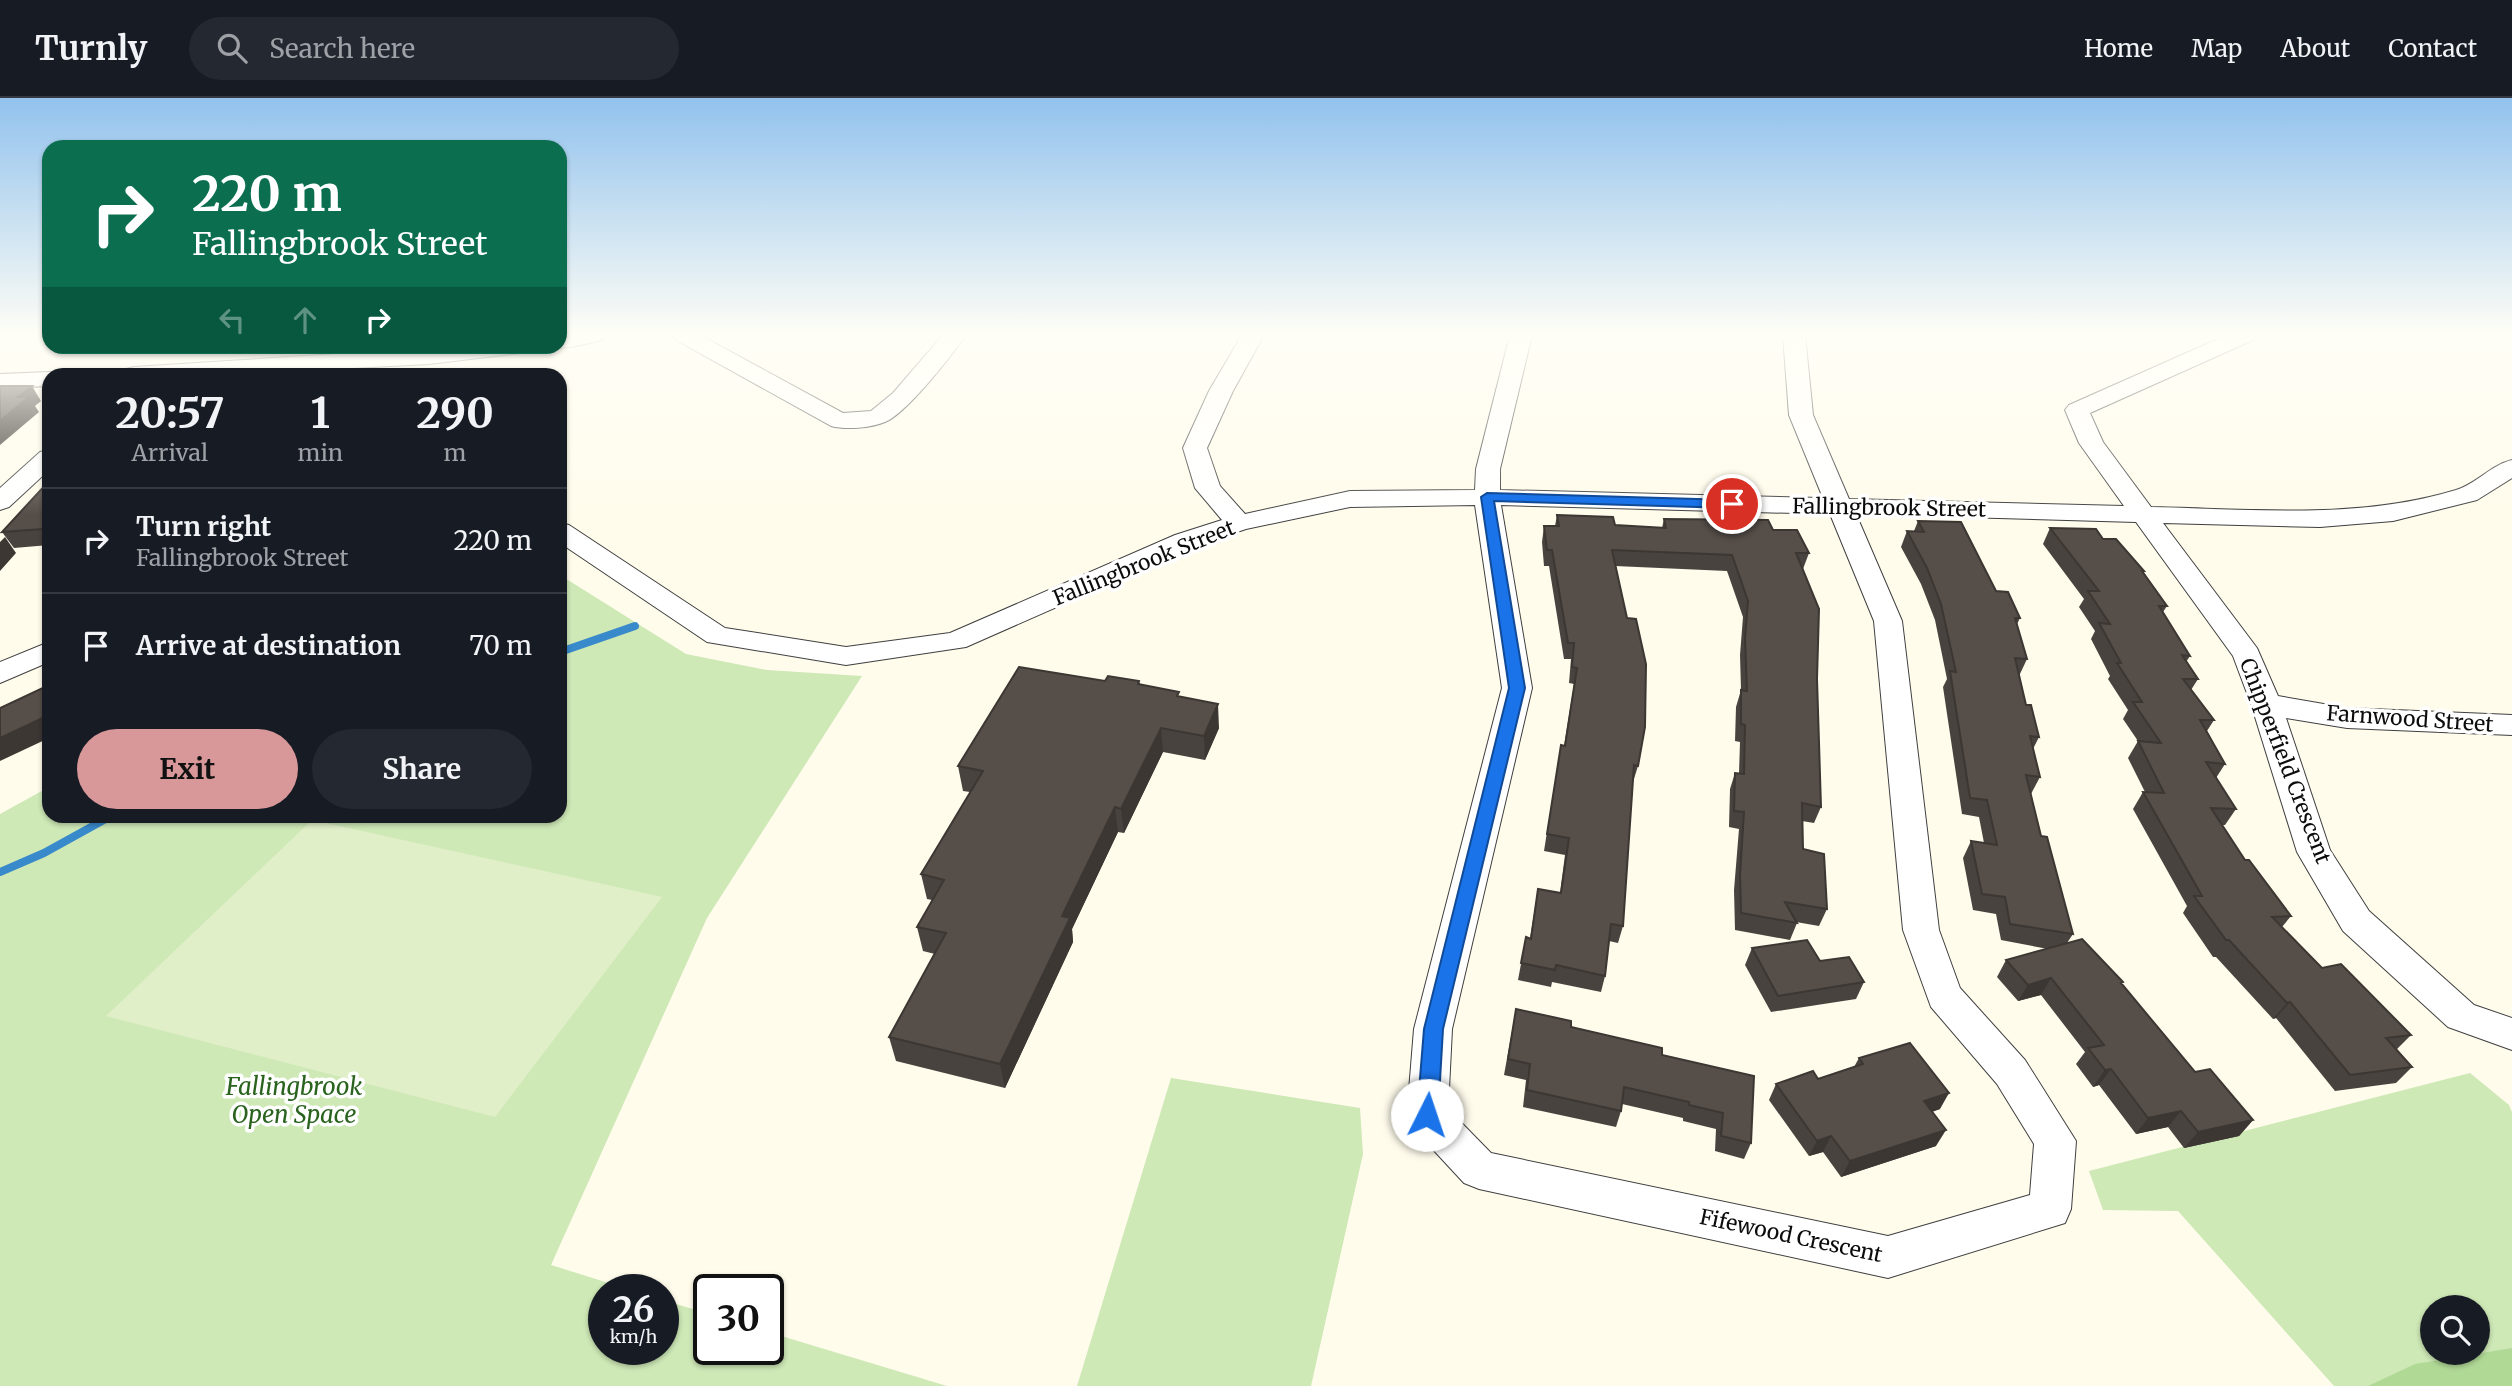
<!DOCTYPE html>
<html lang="en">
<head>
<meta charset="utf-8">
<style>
  :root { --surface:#171b24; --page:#242831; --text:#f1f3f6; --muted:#9ea1a6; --line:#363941; --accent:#d89799 }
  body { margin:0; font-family:Merriweather,serif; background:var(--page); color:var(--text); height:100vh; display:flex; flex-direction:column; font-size:26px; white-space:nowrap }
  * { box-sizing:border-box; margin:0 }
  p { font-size:23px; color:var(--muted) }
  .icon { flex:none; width:38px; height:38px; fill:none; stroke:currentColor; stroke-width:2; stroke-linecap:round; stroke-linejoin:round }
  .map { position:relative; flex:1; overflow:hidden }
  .side { position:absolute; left:42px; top:270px; width:525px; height:455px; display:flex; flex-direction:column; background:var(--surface); border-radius:21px; box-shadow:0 2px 5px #0004 }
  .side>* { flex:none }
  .top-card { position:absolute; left:42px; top:42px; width:525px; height:214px; border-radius:21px; box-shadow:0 2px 5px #0004; background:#0b6e4f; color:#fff; overflow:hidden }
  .fabs { position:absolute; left:2420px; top:1197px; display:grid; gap:14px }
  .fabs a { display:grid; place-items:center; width:70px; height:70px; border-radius:50%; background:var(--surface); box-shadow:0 2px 5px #0004; font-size:35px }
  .speed { position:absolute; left:588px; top:1176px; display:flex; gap:14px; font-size:35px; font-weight:700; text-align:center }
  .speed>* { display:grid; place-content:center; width:91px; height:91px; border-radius:50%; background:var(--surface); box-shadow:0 2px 5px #0004; line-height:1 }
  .speed small { font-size:18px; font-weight:400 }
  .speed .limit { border:4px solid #111; border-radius:10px; background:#fff; color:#111 }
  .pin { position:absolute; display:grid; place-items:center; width:60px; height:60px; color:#fff; margin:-30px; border:4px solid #fff; border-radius:50%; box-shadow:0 2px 7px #0007 }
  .me { position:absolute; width:77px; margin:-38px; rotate:4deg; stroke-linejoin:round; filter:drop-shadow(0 0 5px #0008) }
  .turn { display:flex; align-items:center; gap:24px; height:147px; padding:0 35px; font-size:32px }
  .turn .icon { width:91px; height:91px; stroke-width:2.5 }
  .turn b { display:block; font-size:49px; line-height:60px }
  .lanes { display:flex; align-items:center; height:66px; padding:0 35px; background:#0003; justify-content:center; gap:35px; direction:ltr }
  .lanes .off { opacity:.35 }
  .eta { display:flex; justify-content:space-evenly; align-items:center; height:119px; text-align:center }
  .eta b { font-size:42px; font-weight:700; line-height:49px }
  .cta { display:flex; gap:14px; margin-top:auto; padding:14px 35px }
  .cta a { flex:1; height:80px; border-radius:42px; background:var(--accent); color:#111; font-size:28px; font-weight:700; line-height:80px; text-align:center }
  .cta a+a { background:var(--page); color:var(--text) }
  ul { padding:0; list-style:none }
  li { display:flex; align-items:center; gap:21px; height:105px; padding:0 35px; border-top:2px solid var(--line) }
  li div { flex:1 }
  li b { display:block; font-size:26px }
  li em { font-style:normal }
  header { display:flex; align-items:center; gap:42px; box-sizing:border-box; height:98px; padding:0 35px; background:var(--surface); border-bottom:2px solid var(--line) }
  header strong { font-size:33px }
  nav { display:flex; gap:38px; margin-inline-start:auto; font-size:24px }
  .search { width:490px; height:63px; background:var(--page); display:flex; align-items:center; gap:18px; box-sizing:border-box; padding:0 24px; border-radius:38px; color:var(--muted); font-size:26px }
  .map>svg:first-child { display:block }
  .green { fill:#cee8b6; fill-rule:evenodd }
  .forest { fill:#b1d996 }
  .pitch { fill:#e0efc8 }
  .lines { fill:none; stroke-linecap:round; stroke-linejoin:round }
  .stream { stroke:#398acb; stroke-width:8 }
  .street-casing { stroke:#3f3f3f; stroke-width:2 }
  .street { fill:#fff; fill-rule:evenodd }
  .wall { fill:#49433f }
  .shaded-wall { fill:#3c3733 }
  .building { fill:#554e49; stroke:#3c3733; stroke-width:2 }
  .route { fill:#1a73e8; stroke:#114b97; stroke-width:2 }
  .labels { text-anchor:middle; stroke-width:7; stroke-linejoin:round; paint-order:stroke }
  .street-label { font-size:21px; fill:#0c0c0c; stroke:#fff }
  .near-park-label { font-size:24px; font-style:italic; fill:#29631e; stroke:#fff }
</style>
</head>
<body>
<header>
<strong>Turnly</strong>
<div class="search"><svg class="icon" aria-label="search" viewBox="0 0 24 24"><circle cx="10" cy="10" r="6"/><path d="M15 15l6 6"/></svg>Search here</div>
<nav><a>Home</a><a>Map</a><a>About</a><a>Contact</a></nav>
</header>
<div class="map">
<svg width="2512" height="1288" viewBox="0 0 2512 1288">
  <rect width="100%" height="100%" fill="#fffcec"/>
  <path class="green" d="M560 477 686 556 767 572 862 578 707 820 551 1167 631 1192H604V1251H663V1202L709 1216V1251H768V1234L947 1288H0V716L49 689V718H560Z
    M2470 975 2509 1007 2512 1014V1288H2334L2178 1113 2103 1112 2089 1073ZM2432 1209H2478V1255H2432Z
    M1171 980 1360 1010 1363 1056 1311 1288H1077Z"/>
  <path class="forest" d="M2512 1250V1288H2368L2415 1266Z"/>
  <path class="pitch" d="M312 722 662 799 495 1019 106 918Z"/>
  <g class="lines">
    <path class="stream" d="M560 554 635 528
      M0 774 44 755 111 718"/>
    <g class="street-casing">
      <path id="street" d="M560 237H605L602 242C587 245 567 252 552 249L560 248Z
        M673 237H700L843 315 871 313 893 295 943 237H966C952 257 906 316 885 324 871 330 845 332 831 328L676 242Z
        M1242 237H1264L1233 293 1207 350 1220 388 1245 416 1350 393 1475 392 1476 371 1510 237H1532L1500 371V392L1823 400 1789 317 1783 237H1805L1813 317 1849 401 2124 408 2079 345 2065 312 2069 307 2227 237H2256L2253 242 2090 315 2103 344 2151 409C2253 411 2357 422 2456 392 2476 386 2491 367 2512 362V380L2477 402 2393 423 2320 429 2163 425 2257 550 2278 598 2347 610 2512 617V637L2347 630 2286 620 2330 752 2369 813 2474 907 2512 920V952L2448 929 2343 833 2297 754 2251 606 2233 558 2136 424 1856 416 1902 523 1939 832 1960 890 2025 962 2076 1043 2071 1111 2065 1125 1888 1180 1479 1091 1464 1085 1413 1030 1407 1017 1414 931 1502 590 1475 407 1350 409 1246 431 1193 449 966 549 846 567 707 544 560 445V425L569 427 725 530 846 549 950 535 1175 437 1222 422 1195 390 1183 350 1209 293ZM1501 407 1830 416 1874 523 1903 832 1931 909 1997 986 2034 1046 2030 1097 1888 1138 1491 1055 1448 1011 1452 931 1532 590Z
        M461 248H532L529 253 521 255 429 266 242 276H123L126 271 134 269Z
        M49 274 57 276H49V288L0 290V276Z
        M49 352V372L9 409 0 412V390L40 354Z
        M49 544V564L0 585V564Z"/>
    </g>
    <use href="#street" class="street"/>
  </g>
  <path class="wall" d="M49 383V447L14 450 2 434Z
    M1557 417 1615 427 1662 430 1664 421 1773 432 1809 455 1803 471 1817 581 1821 709 1814 725 1802 723 1803 751 1827 811 1819 828 1796 824 1797 825 1790 842 1735 832 1734 792 1739 731 1729 729 1730 691 1735 675H1739L1740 644 1735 643 1736 609 1741 592 1740 557 1743 519 1727 473 1615 468 1638 668 1633 684 1623 828 1618 845 1609 843 1605 878 1601 894 1552 884 1551 889 1518 882 1526 839 1530 840 1538 791 1560 795 1565 757 1544 753 1558 664 1561 647 1564 648 1574 586 1569 585 1571 561H1564L1549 468H1544L1542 444 1544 428H1555Z
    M1918 423 1996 493 2020 520 2017 526 2027 561 2019 578 2026 607 2039 639 2033 651 2040 679 2031 696 2041 738 2073 836 2067 845 2123 884 2121 886 2195 974 2253 1022 2239 1038 2184 1050 2168 1029 2136 1036 2099 987 2093 989 2076 966 2085 954 2041 897 2018 903 1997 879 2006 862 2048 851 2001 842 1996 816 1973 812 1963 760 1971 743 1984 745 1979 719 1962 716 1943 589 1947 581 1935 522 1921 486 1901 449 1907 433H1914Z
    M2050 430 2103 441 2144 473 2143 475 2167 508 2163 514 2190 558 2186 564 2198 581 2191 592 2214 622 2207 633 2225 666 2216 680 2236 711 2225 727H2222L2245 762 2291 818 2282 829 2322 870 2411 937 2396 952 2412 969 2396 985 2335 993 2276 920 2273 921 2216 859H2213L2183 815 2187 808 2133 711 2143 694H2145L2128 660 2138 643 2123 621 2128 612 2108 581 2110 578 2091 541 2095 533 2079 509 2084 501 2043 446Z
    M1105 583H1139L1140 586 1180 599 1219 630 1205 662 1163 654 1124 735 1118 734 1072 831 1073 844 1005 990 896 963 889 939 935 856 923 853 917 829 932 802 927 801 921 776 970 694 963 693 958 668Z
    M1752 850 1820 863 1864 884 1856 901 1771 914 1745 867Z
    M1516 911 1662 957 1754 978 1751 1045 1744 1061 1715 1053 1716 1031 1683 1023V1020L1622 1006 1621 1013 1616 1029 1523 1009 1526 982 1504 977Z
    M1859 960 1940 1011 1932 1014 1936 1048 1841 1079 1823 1054 1809 1058 1769 1002 1776 986 1818 981 1854 969Z"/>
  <path class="shaded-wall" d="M32 288 41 303 35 308 39 314 0 347V323L18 299Z
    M49 424V440L43 431Z
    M5 439 16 455 0 473V444Z
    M1218 606 1219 630 1205 662 1204 638Z
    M49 617V640L0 663V640Z
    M1161 630 1163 654 1124 735 1121 711Z
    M1115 709 1118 734 1072 831 1073 844 1005 990 1000 966 1062 818Z
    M2051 880 2041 897 2018 903 2028 887Z
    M2290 904 2276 920 2273 921 2287 905Z
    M2111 971 2099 987 2093 989 2105 972Z
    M1949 995 1940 1011 1915 1019 1924 1003Z
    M2181 1013 2168 1029 2136 1036 2148 1020Z
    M2253 1022 2239 1038 2184 1050 2198 1034Z
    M1946 1032 1936 1048 1841 1079 1850 1063Z
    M1831 1038 1823 1054 1809 1058 1817 1043Z"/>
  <path class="building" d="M0 288H32L18 299H29L0 323Z
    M49 383V424L43 431 2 434Z
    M1557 417 1613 419 1615 427 1666 430 1664 421 1768 422 1773 432H1797L1809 455H1796L1819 511 1817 581 1821 709 1802 705 1803 751 1824 756 1827 811 1785 804 1797 825 1741 815 1740 776 1744 714 1734 713 1735 675 1744 676 1745 627 1741 626V592L1747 593 1745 540 1748 503 1732 457 1612 452 1627 520 1636 521 1646 566 1645 629 1638 668 1634 667 1623 828 1611 826 1605 878 1556 867 1555 872 1521 865 1526 839 1531 841 1538 791 1561 795 1569 740 1547 736 1561 647 1565 648 1577 570 1572 569 1574 545H1568L1552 452H1547L1544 428H1559Z
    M1918 423 1961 424 1996 493 2008 494 2020 520H2015L2027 561 2015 560 2026 607H2031L2039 639 2030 638 2040 679 2026 677 2041 738 2047 739 2073 836 2010 826 2005 799 1982 796 1971 743 1997 747 1987 702 1970 700 1950 573 1956 574 1941 506 1927 470 1907 433 1924 434Z
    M2050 430 2096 431 2103 441H2116L2144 473H2142L2167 508H2159L2190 558 2182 557 2198 581H2183L2214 622H2200L2225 666 2206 664 2236 711 2211 710 2245 762H2249L2291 818 2272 819 2322 870 2341 866 2411 937 2386 940 2412 969 2350 977 2290 904 2287 905 2229 842H2226L2194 798H2202L2143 694 2164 695 2138 643 2161 645 2133 604H2142L2117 565H2121L2099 525 2110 526 2088 493H2099Z
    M1019 569 1105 583 1108 578 1139 583 1138 586 1179 594 1177 598 1218 606 1204 638 1161 630 1121 711 1115 709 1062 818 1070 820 1000 966 889 939 946 835 917 829 944 782 921 776 983 673 958 668Z
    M49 587V617L0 640V610Z
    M2082 841 2123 884 2121 885 2195 974 2210 971 2253 1022 2198 1034 2181 1013 2148 1020 2111 971 2105 972 2088 950 2104 947 2051 880 2028 887 2006 862Z
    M1807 842 1820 863 1849 859 1864 884 1778 898 1752 850Z
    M1516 911 1571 923V929L1662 950V957L1754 978 1751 1045 1721 1038 1723 1015 1689 1007V1004L1624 989 1621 1013 1527 992 1530 966 1508 961Z
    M1910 945 1949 995 1924 1003 1946 1032 1850 1063 1831 1038 1817 1043 1776 986 1813 973 1818 981 1863 966 1859 960Z"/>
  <linearGradient id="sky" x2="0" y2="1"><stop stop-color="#92c2ed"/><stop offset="0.57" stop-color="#fffef6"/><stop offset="1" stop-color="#fffef6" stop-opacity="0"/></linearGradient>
  <rect width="2512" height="417" fill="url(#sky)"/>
  <path class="route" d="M1487 395 1732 402 1738 406 1732 410 1494 403 1525 590 1443 931 1438 1017 1435 1024 1427 1026 1420 1024 1417 1017 1424 931 1509 590 1481 399Z"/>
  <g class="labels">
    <g class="street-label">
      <text transform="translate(1889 410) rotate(1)" y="7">Fallingbrook Street</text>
      <text transform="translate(1144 465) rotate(-22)" y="7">Fallingbrook Street</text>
      <text transform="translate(2410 621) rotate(4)" y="7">Farnwood Street</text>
      <text transform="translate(2285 663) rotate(69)" y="7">Chipperfield Crescent</text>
      <text transform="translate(1791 1138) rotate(12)" y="7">Fifewood Crescent</text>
    </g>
    <g class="near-park-label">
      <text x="294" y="997">Fallingbrook<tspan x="294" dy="28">Open Space</tspan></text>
    </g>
  </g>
</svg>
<div class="fabs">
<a><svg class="icon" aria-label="search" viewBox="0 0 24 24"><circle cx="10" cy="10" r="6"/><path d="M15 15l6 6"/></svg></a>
</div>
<div class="speed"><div>26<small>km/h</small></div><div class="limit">30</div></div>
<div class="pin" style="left:1732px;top:406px;background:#d93025"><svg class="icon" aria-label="arrive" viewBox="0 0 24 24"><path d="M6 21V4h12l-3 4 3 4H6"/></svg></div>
<svg class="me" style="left:1427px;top:1017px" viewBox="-20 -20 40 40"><circle r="19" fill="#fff"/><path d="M0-13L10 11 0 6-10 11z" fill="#1a73e8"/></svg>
<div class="top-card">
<div class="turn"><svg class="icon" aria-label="right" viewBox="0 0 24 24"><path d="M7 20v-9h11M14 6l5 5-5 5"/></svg><div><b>220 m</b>Fallingbrook Street</div></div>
<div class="lanes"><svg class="icon off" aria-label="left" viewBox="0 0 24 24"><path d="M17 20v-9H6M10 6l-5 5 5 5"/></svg><svg class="icon off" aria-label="ahead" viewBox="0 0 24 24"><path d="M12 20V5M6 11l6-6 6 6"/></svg><svg class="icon" aria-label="right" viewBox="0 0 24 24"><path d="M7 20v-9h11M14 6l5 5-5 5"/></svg></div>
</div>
<section class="side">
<div class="eta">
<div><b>20:57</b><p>Arrival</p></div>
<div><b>1</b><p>min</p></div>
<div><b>290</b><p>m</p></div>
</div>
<ul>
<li><svg class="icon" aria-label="right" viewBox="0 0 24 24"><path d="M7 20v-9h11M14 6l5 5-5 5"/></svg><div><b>Turn right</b><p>Fallingbrook Street</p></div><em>220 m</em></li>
<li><svg class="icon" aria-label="arrive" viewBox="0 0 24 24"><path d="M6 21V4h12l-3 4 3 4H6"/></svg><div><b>Arrive at destination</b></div><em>70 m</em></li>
</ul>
<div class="cta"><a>Exit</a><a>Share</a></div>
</section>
</div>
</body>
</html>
